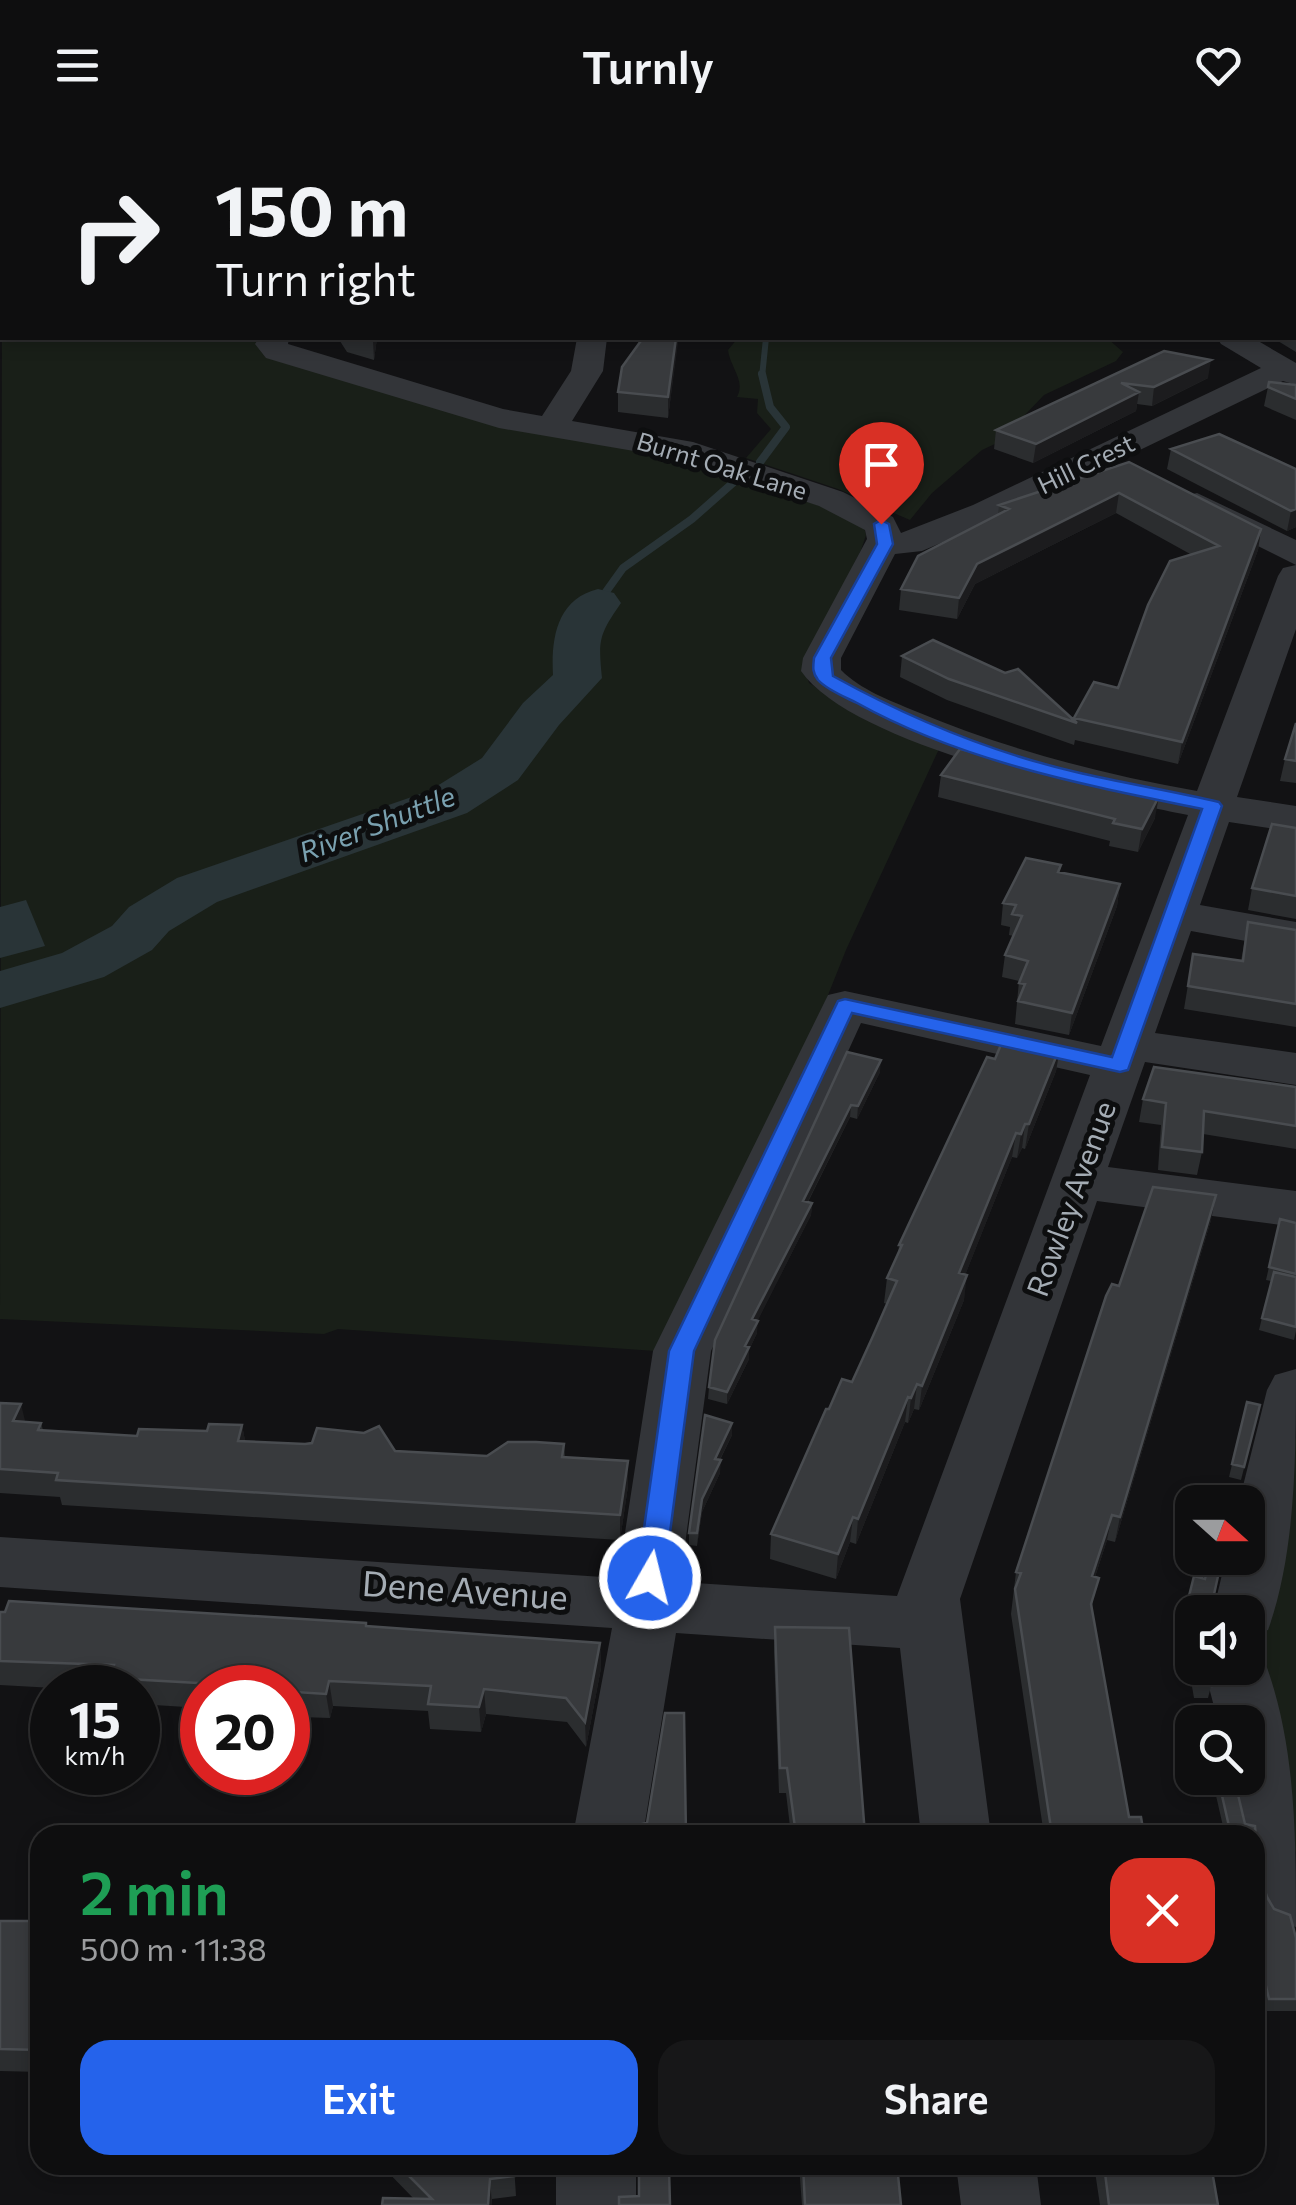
<!DOCTYPE html>
<html lang="en">
<head>
<meta charset="utf-8">
<style>
  :root { --surface:#0e0e0f; --page:#171718; --text:#f1f3f6; --muted:#9b9c9e; --line:#2e2e2f; --accent:#2563eb }
  body { margin:0; font-family:Commissioner,sans-serif; background:var(--page); color:var(--text); height:100vh; display:flex; flex-direction:column; font-size:38px; white-space:nowrap }
  * { box-sizing:border-box; margin:0 }
  p { font-size:32px; color:var(--muted) }
  .icon { flex:none; width:55px; height:55px; fill:none; stroke:currentColor; stroke-width:2; stroke-linecap:round; stroke-linejoin:round }
  .map { position:relative; flex:1; overflow:hidden }
  .drawer { position:absolute; left:30px; top:1695px; width:1235px; height:350px; display:flex; flex-direction:column; background:var(--surface); border-radius:30px; box-shadow:0 5px 15px #0003,0 0 0 2px var(--line) }
  .drawer>* { flex:none }
  .top-card { position:absolute; left:0px; top:0px; width:1298px; height:210px; box-shadow:0 5px 15px #0003,0 0 0 2px var(--line); background:#0e0e0f; color:var(--text); overflow:hidden }
  .needle { width:65px; rotate:111deg }
  .buttons { position:absolute; left:1175px; top:1355px; display:grid; gap:20px }
  .buttons a { display:grid; place-items:center; width:90px; height:90px; border-radius:20px; background:var(--surface); box-shadow:0 5px 15px #0003,0 0 0 2px var(--line); font-size:50px }
  .speed { position:absolute; left:30px; top:1535px; display:flex; gap:20px; font-size:50px; font-weight:700; text-align:center }
  .speed>* { display:grid; place-content:center; width:130px; height:130px; border-radius:50%; background:var(--surface); box-shadow:0 5px 15px #0003,0 0 0 2px var(--line); line-height:1 }
  .speed small { font-size:25px; font-weight:400 }
  .speed .limit { border:15px solid #d22; background:#fff; color:#111 }
  .pin { position:absolute; display:grid; place-items:center; width:85px; height:85px; color:#fff; margin:-102px -42px; border-radius:50% 50% 50% 0; rotate:-45deg; box-shadow:0 0 10px #0007 }
  .pin .icon { rotate:45deg }
  .me { position:absolute; width:110px; margin:-55px; rotate:8deg; stroke-linejoin:round; filter:drop-shadow(0 0 8px #0008) }
  .turn { display:flex; align-items:center; gap:35px; height:210px; padding:0 50px; font-size:45px }
  .turn .icon { width:130px; height:130px; stroke-width:2.5 }
  .turn b { display:block; font-size:70px; line-height:85px }
  .round { display:grid; place-items:center; flex:none; width:105px; height:105px; border-radius:30px; background:var(--page) }
  .overview { display:flex; align-items:center; justify-content:space-between; height:170px; padding:0 50px }
  h1 { font-size:60px; font-weight:600; line-height:75px; color:#1e9e55 }
  .primary-button { display:flex; gap:20px; margin-top:auto; padding:20px 50px }
  .primary-button a { flex:1; height:115px; border-radius:30px; background:var(--accent); color:#fff; font-size:40px; font-weight:600; line-height:115px; text-align:center }
  .primary-button a+a { background:var(--page); color:var(--text) }
  header { display:flex; justify-content:space-between; align-items:center; height:130px; padding:0 50px; background:var(--surface); font-size:45px; font-weight:600 }
  .map>svg:first-child { display:block }
  .green { fill:#191f18 }
  .water { fill:#293437 }
  .lines { fill:none; stroke-linecap:round; stroke-linejoin:round }
  .stream-far1 { stroke:#293437; stroke-width:6 }
  .stream { stroke:#293437; stroke-width:8 }
  .river { fill:#293437; fill-rule:evenodd }
  .minor { fill:#333539; fill-rule:evenodd }
  .wall { fill:#2b2d2f }
  .shaded-wall { fill:#1c1c1e }
  .building { fill:#383a3d; stroke:#494c50; stroke-width:2.5 }
  .route { fill:#2563eb; stroke:#184099; stroke-width:2.5 }
  .labels { text-anchor:middle; stroke-width:10; stroke-linejoin:round; paint-order:stroke }
  .far-street-label { font-size:25px; fill:#a4acb4; stroke:#0d0e0f }
  .far-water-label { font-size:28px; font-style:italic; fill:#7aa1b0; stroke:#0d0e0f }
  .street-label { font-size:30px; fill:#a4acb4; stroke:#0d0e0f }
  .near-street-label { font-size:35px; fill:#a4acb4; stroke:#0d0e0f }
</style>
</head>
<body>
<header><svg class="icon" aria-label="menu" viewBox="0 0 24 24"><path d="M4 6h16M4 12h16M4 18h16"/></svg>Turnly<svg class="icon" aria-label="heart" viewBox="0 0 24 24"><path d="M12 20l-8-8c-3-5 5-10 8-4 3-6 11-1 8 4z"/></svg></header>
<div class="map">
<svg width="1296" height="2075" viewBox="0 0 1296 2075">
  <rect width="100%" height="100%" fill="#121214"/>
  <path class="green" d="M2 165V208H268L262 213 267 223 675 324 725 339 863 393 866 405 861 420 803 534 809 553 875 593 939 619 846 820 785 973 670 1222 338 1199 324 1204 0 1189Z
    M738 208H1107L1123 222 1116 231 1044 265 999 312 982 320 932 363 910 390 838 359 746 328 771 299 757 283 758 269 737 267C746 251 730 237 728 220Z
    M1296 1306V1723L1248 1536V1517Z"/>
  <path class="water" d="M26 770 45 816 0 828V777Z"/>
  <g class="lines">
    <path class="stream-far1" d="M762 247 766 208"/>
    <path class="stream" d="M760 332 786 297 770 277 762 244
      M598 473 623 438 692 389 743 344"/>
    <path class="river" d="M598 459 614 463 621 473C599 505 598 509 602 548L559 595 518 650 467 683 217 772 169 801 152 820 104 847 0 878V841L62 823 112 796 129 777 177 748 429 661 482 628 523 573 553 545C551 508 557 469 598 459Z"/>
    <path class="minor" d="M38 0H79L80 2H39Z
      M904 0H942L943 2H905Z
      M0 20H2V36H0Z
      M0 82H2V98H0Z
      M259 208H289L288 214 503 279 542 286 571 241 577 208H607L603 241 572 291 693 312 843 362 893 387 901 403 973 375 1261 238 1221 214 1217 208H1253L1296 233V255L1283 251 997 389 922 421 895 424 841 528V540C861 560 889 570 915 581 1006 619 1100 644 1197 661L1278 446 1283 438 1296 435V499L1237 667 1296 676V702L1229 692 1200 775 1296 792V820L1191 801 1155 903 1296 923V955L1145 932 1108 1037 1296 1061V1097L1097 1071 960 1469 991 1705H921L900 1518 676 1503 643 1705H573L612 1498 0 1457V1407L618 1448 653 1221 828 865 845 861 1101 916 1188 685C1097 667 853 616 801 541L803 528 867 409 865 400 819 376 675 328 499 298 266 228 255 214ZM861 893 1090 945 897 1466 680 1452 711 1221Z
      M1197 363 1296 410V435L1185 380 1180 373 1185 366Z
      M1296 1239C1296 1324 1296 1422 1268 1500L1248 1507V1482H1213L1226 1428H1248V1372H1239L1267 1260 1275 1245Z
      M1248 1514 1260 1519C1296 1607 1296 1702 1296 1797L1271 1788C1257 1759 1255 1736 1255 1705H1245L1231 1648H1248V1592H1218L1204 1538H1248Z
      M556 2035H636V2075H556Z
      M956 2035H1036L1041 2075H961Z"/>
  </g>
  <path class="wall" d="M176 0H883L879 2H199Z
    M1295 178 1296 179V222L1273 208H1295Z
    M338 208H377L374 230 347 222Z
    M643 208H678L668 288 618 282V262Z
    M1164 221 1208 248 1152 276 1137 274 1136 281 1033 333 994 319 996 300Z
    M1269 252 1296 255V290L1264 276Z
    M1171 319 1296 339V397L1287 401 1167 339Z
    M1129 332 1261 399 1258 420 1178 634 1075 610 1074 615 947 570 900 547 902 526 1074 590V588L1118 558 1192 425 1116 383 975 454 957 489 899 480 901 459 998 385 999 375Z
    M1296 593V653L1280 651 1285 629Z
    M941 645 1155 688 1138 722 1109 716 1110 711 938 667Z
    M1296 698V789L1248 780 1252 758Z
    M1061 735 1060 742 1120 754 1117 776 1069 905 1015 894 1019 851 1002 847 1005 825 1013 806 1009 805 1010 797 1001 795 1003 773Z
    M1248 792 1296 800V897L1184 879 1193 824 1241 831Z
    M1060 917 1056 941 1025 1019 1022 1018 1017 1028 1012 1027 965 1145 964 1170 919 1280 914 1279 908 1293 905 1292 856 1414 850 1412 836 1449 770 1429 771 1404 829 1279 852 1252 887 1174 884 1173 887 1148 898 1124 899 1115 995 929Z
    M847 922 880 942 857 989 850 987 808 1072 812 1073 811 1085 757 1191V1203L749 1220V1229L727 1274 708 1269 709 1257Z
    M1296 957V1019L1203 1004 1202 1022 1197 1045 1158 1040 1161 995 1139 992 1143 969Z
    M1280 1089 1296 1093V1201L1294 1210 1259 1200 1271 1151 1266 1150Z
    M1211 1090 1115 1412 1107 1410 1095 1447 1092 1479 1129 1687 1144 1705H1044L1011 1484 1016 1442 1119 1156Z
    M1247 1272 1260 1275 1241 1350 1229 1347Z
    M0 1273 25 1292 41 1293 43 1300 137 1306 207 1301 242 1295 245 1311 487 1326 564 1314 565 1327 628 1356 620 1410 62 1375 60 1367 0 1363Z
    M705 1285 732 1305 720 1330V1343L702 1382 697 1416 689 1415V1403Z
    M1222 1428 1192 1482V1538H1207L1211 1556 1208 1568H1194L1190 1545H1182L1177 1515 1194 1446 1205 1449Z
    M0 1482 366 1493 367 1496 600 1513 601 1538 586 1617 567 1592 486 1584 481 1602 430 1599 428 1581 333 1576 330 1588 300 1587 299 1593H288V1558H202V1578L138 1574V1558H54L0 1555Z
    M775 1497 865 1705H791L786 1663H779L774 1522Z
    M1212 1648H1234L1245 1694 1255 1696 1258 1736 1267 1767 1274 1779 1290 1785 1296 1808V1881H1265L1255 1839V1705H1225Z
    M0 1791H40V1942L0 1941Z
    M381 2035H514L516 2066 492 2069V2075H382L414 2069Z
    M799 2035H897L901 2075H802Z
    M1094 2035H1211L1218 2075H1100Z"/>
  <path class="shaded-wall" d="M774 0H793V2H770Z
    M373 208H377L374 230 373 211Z
    M676 208H678V213L668 288V267Z
    M1211 230 1208 248 1152 276 1154 257Z
    M1139 262 1136 281 1033 333 1036 314Z
    M1119 363 1116 383 975 454 957 489 959 468 977 434Z
    M1296 379V397L1287 401 1291 381Z
    M1261 399 1258 420 1178 634 1182 612Z
    M1159 666 1155 688 1138 722 1142 699Z
    M1120 754 1117 776 1069 905 1072 883Z
    M1060 917 1056 941 1025 1019 1029 994Z
    M881 930 880 942 857 989 858 976Z
    M851 975 850 987 802 1083 803 1071Z
    M1025 994 1022 1018 1017 1028 1021 1004Z
    M1016 1003 1012 1027 956 1168 959 1143Z
    M1216 1065 1211 1090 1115 1412 1120 1387Z
    M812 1073 811 1085 752 1202V1189Z
    M967 1145 964 1170 919 1280 922 1256Z
    M758 1191 757 1203 749 1220V1229L727 1274V1262L745 1216Z
    M917 1254 914 1279 908 1293 911 1268Z
    M908 1267 905 1292 856 1414 858 1389Z
    M21 1274 27 1299 13 1291Z
    M732 1293V1305L714 1341 715 1329Z
    M242 1295 247 1320 238 1311Z
    M721 1330 720 1343 702 1382 697 1416 702 1369Z
    M628 1331V1356L620 1410V1385Z
    M1112 1385 1107 1410 1087 1471 1092 1446Z
    M853 1387 850 1412 836 1449 838 1424Z
    M600 1513 601 1538 586 1617 585 1592Z
    M329 1551 333 1576 330 1588 326 1564Z
    M484 1559 486 1584 481 1602 479 1577Z
    M296 1562 300 1587 299 1593 295 1569Z
    M40 1795V1852L31 1836Z
    M490 2049 492 2075H488Z"/>
  <path class="building" d="M321 0H774L770 2H317Z
    M836 0H875L874 2H835Z
    M989 0H1078V2H986Z
    M1158 0H1283L1284 2H1161Z
    M1295 32 1296 34V95L1295 94Z
    M643 208H676L668 267 618 262 622 237Z
    M1164 221 1211 230 1154 257 1121 253 1139 262 1036 314 996 300Z
    M1269 252 1296 255V269L1268 257Z
    M1219 304 1296 339V379L1291 381 1171 319Z
    M1129 332 1261 399 1182 612 1074 588 1094 552 1118 558 1148 475 1170 431 1219 416 1119 363 977 434 959 468 901 459 918 426 1009 379 999 375Z
    M933 510 1005 543 1018 539 1077 593 949 549 902 526Z
    M1296 593V631L1285 629Z
    M960 619 1159 666 1142 699 1113 693 1115 689 941 645Z
    M1272 694 1296 698V766L1252 758Z
    M1026 728 1061 735 1058 742 1120 754 1072 883 1018 871 1025 854 1019 853 1028 831 1005 825 1022 786 1012 784 1016 775 1003 773Z
    M1248 792 1296 800V874L1188 856 1193 824 1243 831Z
    M1005 905 1060 917 1029 994H1025L1021 1004 1016 1003 959 1143 967 1145 922 1256 917 1254 911 1268 908 1267 858 1389 853 1387 838 1424 771 1404 826 1279H829L842 1249 852 1252 873 1206 897 1151 887 1148 902 1115H899L987 927 995 929Z
    M847 922 881 930 858 976 851 975 803 1071 812 1073 752 1189 758 1191 745 1216 749 1217 727 1262 709 1257 715 1210Z
    M1154 937 1296 957V996L1204 981 1202 1022 1162 1017 1166 973 1143 969Z
    M1153 1057 1216 1065 1120 1387 1112 1385 1092 1446 1099 1448 1091 1474 1129 1687H1141L1144 1705H1052L1015 1459 1021 1443 1016 1442 1106 1166 1112 1154 1119 1156Z
    M1280 1089 1296 1093V1144L1269 1137Z
    M1274 1142 1296 1147V1197L1262 1188Z
    M1247 1272 1260 1275 1244 1337 1232 1334Z
    M0 1273 21 1274 13 1291 41 1293 38 1300 137 1306 139 1299 207 1301 209 1294 242 1295 238 1311 305 1314 312 1313 317 1298 364 1303 379 1296 395 1321 487 1326 508 1312H536L564 1314 562 1327 628 1331 620 1385 56 1350 58 1343 0 1339Z
    M705 1285 732 1293 715 1329 721 1330 702 1369 697 1403H689Z
    M1210 1428H1222L1213 1469 1216 1473H1233L1231 1482H1192V1533L1186 1532 1180 1502 1194 1446 1205 1449Z
    M9 1471 366 1493V1496L600 1513 585 1592 566 1568 484 1559 479 1577 428 1574 431 1556 329 1551 326 1564 296 1562 295 1569 288 1568V1558L110 1548 114 1535 0 1531V1482H5Z
    M775 1497 849 1498 865 1705H796L787 1638H780Z
    M1194 1538H1207L1211 1556 1197 1555Z
    M665 1583H684L686 1705H633V1696L647 1693Z
    M1218 1648H1234L1245 1694 1255 1696 1258 1736 1267 1767 1274 1779 1290 1785 1296 1808V1869H1269L1255 1809V1705H1231Z
    M0 1791H40L31 1836H40V1920L0 1919Z
    M398 2035H514L515 2046 490 2049 488 2075H382L383 2068 432 2069Z
    M639 2035H648L649 2039 669 2038 670 2075H619V2067L639 2066Z
    M803 2035H897L901 2075H805Z
    M1104 2035H1211L1218 2075H1109Z"/>
  <path class="route" d="M881 390 889 394 893 414 831 528 833 546C909 588 990 622 1076 642 1123 653 1172 661 1219 672L1222 676 1128 940 1120 942 852 883 694 1221 664 1448 660 1455 650 1458 641 1455 637 1448 669 1221 838 871 845 869 1112 927 1202 679C1085 655 963 632 857 573 845 567 827 560 818 550 812 542 813 537 814 528L877 414 874 394Z"/>
  <g class="labels">
    <g class="far-street-label">
      <text transform="translate(1086 334) rotate(-26)" y="9">Hill Crest</text>
      <text transform="translate(722 336) rotate(17)" y="9">Burnt Oak Lane</text>
    </g>
    <g class="far-water-label">
      <text transform="translate(377 694) rotate(-21)" y="10">River Shuttle</text>
    </g>
    <g class="street-label">
      <text transform="translate(1072 1069) rotate(-70)" y="10">Rowley Avenue</text>
    </g>
    <g class="near-street-label">
      <text transform="translate(465 1461) rotate(4)" y="12">Dene Avenue</text>
    </g>
  </g>
</svg>
<div class="buttons">
<a><svg class="needle" viewBox="-14 -14 28 28"><path d="M0-13l5 13h-10z" fill="#e53935"/><path d="M0 13l5-13h-10z" fill="#9b9c9e"/></svg></a>
<a><svg class="icon" aria-label="sound" viewBox="0 0 24 24"><path d="M4 9h4l5-4v14l-5-4H4zM17 9q2 3 0 6"/></svg></a>
<a><svg class="icon" aria-label="search" viewBox="0 0 24 24"><circle cx="10" cy="10" r="6"/><path d="M15 15l6 6"/></svg></a>
</div>
<div class="speed"><div>15<small>km/h</small></div><div class="limit">20</div></div>
<div class="pin" style="left:881px;top:394px;background:#d93025"><svg class="icon" aria-label="arrive" viewBox="0 0 24 24"><path d="M6 21V4h12l-3 4 3 4H6"/></svg></div>
<svg class="me" style="left:650px;top:1448px" viewBox="-20 -20 40 40"><circle r="17" fill="#2563eb" stroke="#fff" stroke-width="3"/><path d="M0-11L8 9 0 5-8 9z" fill="#fff"/></svg>
<div class="top-card">
<div class="turn"><svg class="icon" aria-label="right" viewBox="0 0 24 24"><path d="M7 20v-9h11M14 6l5 5-5 5"/></svg><div><b>150 m</b>Turn right</div></div>
</div>
<section class="drawer">
<div class="overview"><div><h1>2 min</h1><p>500 m · 11:38</p></div><a class="round" style="background:#d93025;color:#fff"><svg class="icon" aria-label="close" viewBox="0 0 24 24"><path d="M6 6l12 12M18 6L6 18"/></svg></a></div>
<div class="primary-button"><a>Exit</a><a>Share</a></div>
</section>
</div>
</body>
</html>
